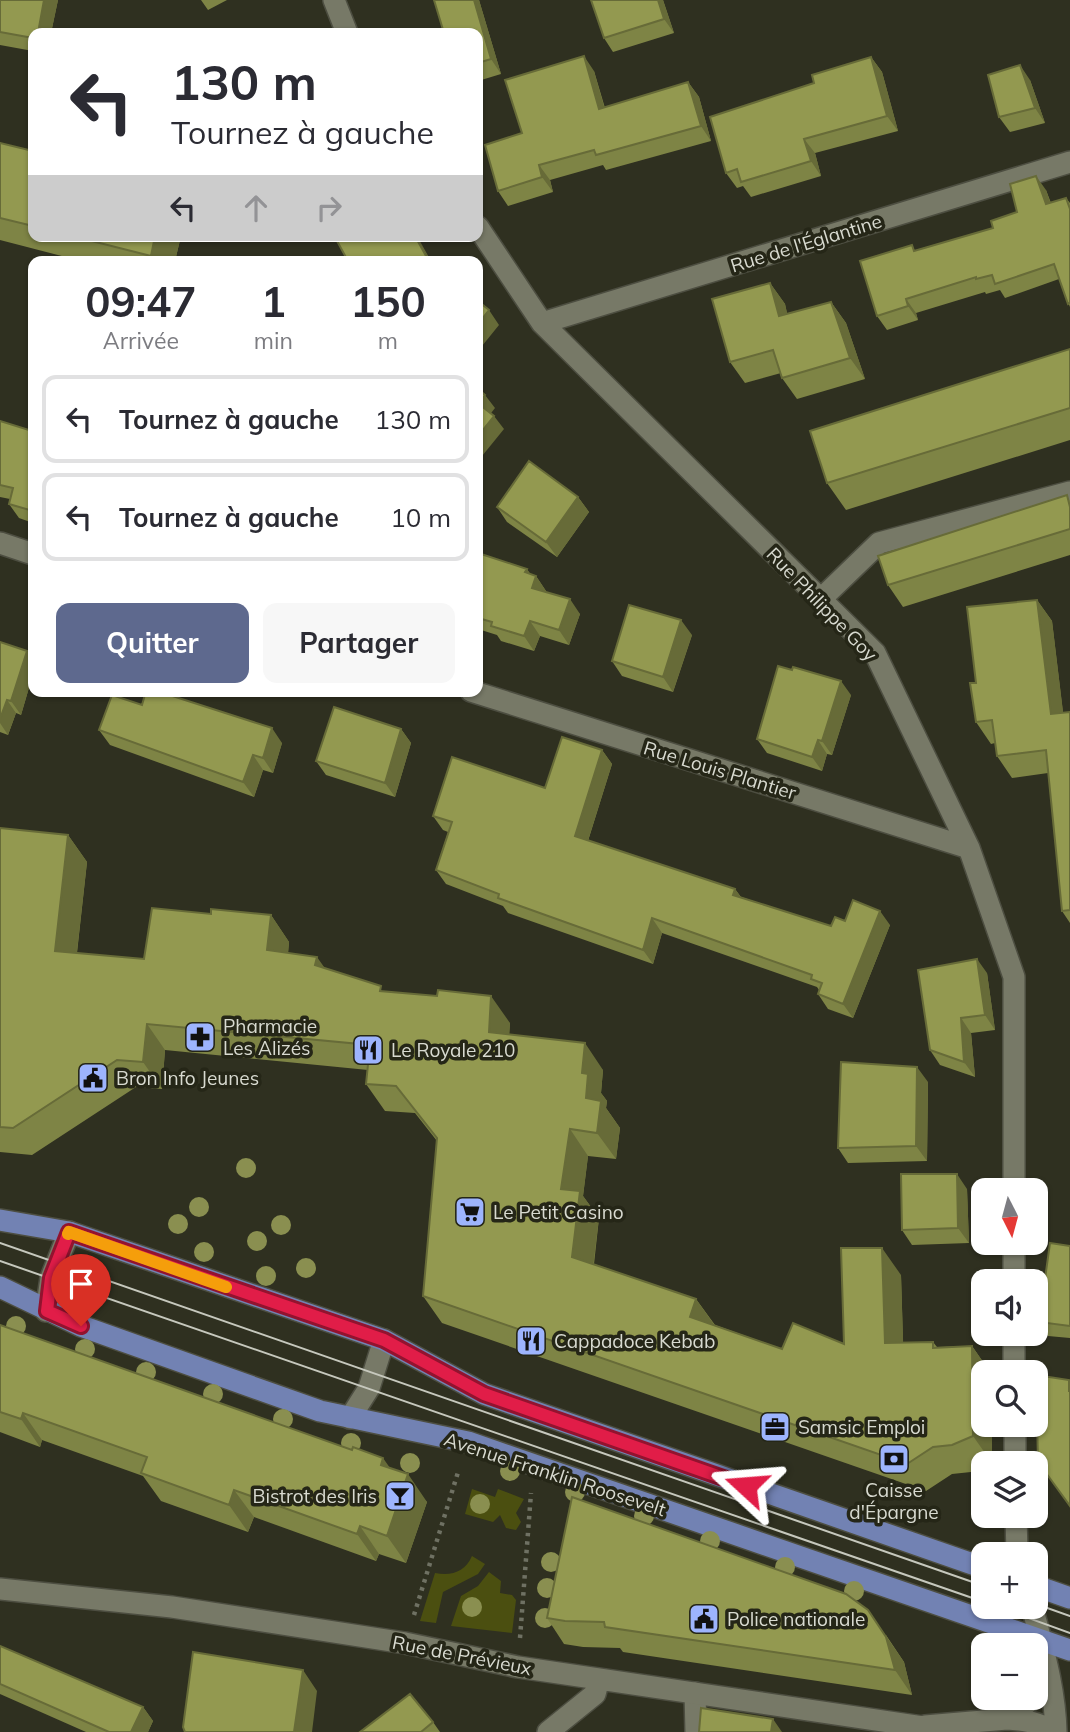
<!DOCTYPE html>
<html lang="fr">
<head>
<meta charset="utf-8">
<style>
  :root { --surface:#fff; --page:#f7f7f7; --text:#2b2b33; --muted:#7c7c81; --line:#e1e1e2; --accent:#5e698e }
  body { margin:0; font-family:Mulish,sans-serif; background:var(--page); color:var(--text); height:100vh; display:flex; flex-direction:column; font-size:26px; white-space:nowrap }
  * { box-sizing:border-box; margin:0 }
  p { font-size:23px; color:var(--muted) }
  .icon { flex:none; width:38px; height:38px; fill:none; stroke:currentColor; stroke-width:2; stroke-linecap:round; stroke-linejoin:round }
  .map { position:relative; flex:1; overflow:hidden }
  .sheet { position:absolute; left:28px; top:256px; width:455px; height:441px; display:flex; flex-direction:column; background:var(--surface); border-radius:14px; box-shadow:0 2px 5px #0004 }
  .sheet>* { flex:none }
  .guide { position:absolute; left:28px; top:28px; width:455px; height:214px; border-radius:14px; box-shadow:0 2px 5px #0004; background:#fff; color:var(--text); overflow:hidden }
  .needle { width:46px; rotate:174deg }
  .buttons { position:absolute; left:971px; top:1178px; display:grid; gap:14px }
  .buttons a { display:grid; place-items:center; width:77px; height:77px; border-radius:14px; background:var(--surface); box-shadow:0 2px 5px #0004; font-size:35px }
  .pin { position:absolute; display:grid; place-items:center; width:60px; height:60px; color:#fff; margin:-72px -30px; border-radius:50% 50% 50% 0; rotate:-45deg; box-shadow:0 0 7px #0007 }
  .pin .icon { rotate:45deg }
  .me { position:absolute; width:77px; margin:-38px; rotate:289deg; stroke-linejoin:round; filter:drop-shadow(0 0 5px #0008) }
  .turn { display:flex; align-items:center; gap:24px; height:147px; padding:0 28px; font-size:32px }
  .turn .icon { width:91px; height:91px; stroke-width:2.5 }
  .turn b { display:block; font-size:49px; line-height:60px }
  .lanes { display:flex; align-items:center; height:66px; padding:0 28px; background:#0003; justify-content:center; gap:35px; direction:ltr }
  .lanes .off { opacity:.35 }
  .eta { display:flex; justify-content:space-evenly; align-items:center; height:119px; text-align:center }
  .eta b { font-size:42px; font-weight:700; line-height:49px }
  .button { display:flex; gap:14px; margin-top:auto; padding:14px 28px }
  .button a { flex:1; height:80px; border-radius:14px; background:var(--accent); color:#fff; font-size:28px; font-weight:700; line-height:80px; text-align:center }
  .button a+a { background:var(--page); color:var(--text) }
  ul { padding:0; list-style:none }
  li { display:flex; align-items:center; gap:21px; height:88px; margin:0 14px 10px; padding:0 14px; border:4px solid var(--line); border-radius:14px }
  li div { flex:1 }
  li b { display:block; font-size:26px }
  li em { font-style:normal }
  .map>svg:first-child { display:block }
  .green { fill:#4b4f10 }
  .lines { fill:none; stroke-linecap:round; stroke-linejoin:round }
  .service-casing { stroke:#4d4e41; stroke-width:24 }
  .minor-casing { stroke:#4d4e41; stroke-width:24 }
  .primary-casing { stroke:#4d4e41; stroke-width:24 }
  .path { stroke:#6f7163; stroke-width:4.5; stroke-dasharray:3.5 5; stroke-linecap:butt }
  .service { stroke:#777967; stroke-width:21 }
  .minor { stroke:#777967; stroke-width:21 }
  .primary { stroke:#7282b3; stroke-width:21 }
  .tram { stroke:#c6c8bd; stroke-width:2 }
  .tree { fill:#8a8f50 }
  .wall { fill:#7e8445 }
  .shaded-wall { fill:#676b38 }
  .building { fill:#939950; stroke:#676b38; stroke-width:2 }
  .route-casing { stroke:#92132f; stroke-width:18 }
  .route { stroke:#e11d48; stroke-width:12 }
  .slow { stroke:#f59e0b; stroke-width:12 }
  .labels { text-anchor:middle; stroke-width:7; stroke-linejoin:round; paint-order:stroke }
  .street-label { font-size:19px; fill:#d8dad0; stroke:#252617 }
  .poi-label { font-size:19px; fill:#d8dad0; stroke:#252617; text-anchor:start }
</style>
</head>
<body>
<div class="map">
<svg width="1070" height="1732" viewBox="0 0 1070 1732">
  <rect width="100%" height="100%" fill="#2f3020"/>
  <path class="green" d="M472 1489 495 1497 498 1489 524 1499 516 1513 521 1522 516 1530 506 1528 500 1515 493 1522 465 1514Z
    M472 1556 485 1564 478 1574 443 1592 436 1623 420 1621 435 1573C452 1576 465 1572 472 1556Z
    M489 1572 501 1581 500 1593 512 1595 516 1600 512 1633 451 1626 461 1596 478 1586Z"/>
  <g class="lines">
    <g class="service-casing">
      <path id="service" d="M821 599 879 543 1070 492
        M46 1311 51 1278 69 1232
        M350 1418 369 1388 384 1340
        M695 1693 696 1732"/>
    </g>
    <g class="minor-casing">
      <path id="minor" d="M334 0 347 33
        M478 227 542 323 875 653 969 848 1014 977V1190
        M542 323 1070 162
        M0 543 33 554
        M471 691 969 848
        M1014 1281V1242
        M1014 1334V1372
        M1015 1424V1463
        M1016 1516 1017 1554
        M0 1589 172 1607 405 1643 518 1667 923 1727 939 1732
        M1032 1606C1043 1649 1055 1688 1056 1732
        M1007 1719C1025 1720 1038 1722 1054 1732
        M925 1726 1007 1719 1033 1698
        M548 1732 595 1694 599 1679"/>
    </g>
    <g class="primary-casing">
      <path id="primary" d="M0 1220 69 1232 384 1340 484 1394 984 1568
        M0 1287 81 1326 320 1411 468 1442 1070 1650
        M1036 1586 1070 1598"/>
    </g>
    <path class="path" d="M414 1615 459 1469
      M520 1638 531 1493"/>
    <use href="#service" class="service"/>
    <use href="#minor" class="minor"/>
    <use href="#primary" class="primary"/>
    <path class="tram" d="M0 1243 984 1586
      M0 1261 984 1602
      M1036 1604 1070 1616
      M995 1606 1070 1633"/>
  </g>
  <g class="tree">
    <circle cx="246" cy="1168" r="10"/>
    <circle cx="199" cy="1207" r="10"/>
    <circle cx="178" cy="1224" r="10"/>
    <circle cx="281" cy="1225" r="10"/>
    <circle cx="257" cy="1241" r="10"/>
    <circle cx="204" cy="1252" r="10"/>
    <circle cx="306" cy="1268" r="10"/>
    <circle cx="266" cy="1276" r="10"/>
    <circle cx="16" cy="1326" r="10"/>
    <circle cx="85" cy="1349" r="10"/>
    <circle cx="146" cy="1372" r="10"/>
    <circle cx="213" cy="1394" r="10"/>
    <circle cx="283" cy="1419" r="10"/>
    <circle cx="351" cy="1443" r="10"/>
    <circle cx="410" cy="1463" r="10"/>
    <circle cx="510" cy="1471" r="10"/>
    <circle cx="575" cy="1492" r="10"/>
    <circle cx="480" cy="1504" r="10"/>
    <circle cx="644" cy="1516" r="10"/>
    <circle cx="710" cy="1541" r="10"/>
    <circle cx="551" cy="1562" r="10"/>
    <circle cx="785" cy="1567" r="10"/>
    <circle cx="547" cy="1588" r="10"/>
    <circle cx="854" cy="1591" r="10"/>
    <circle cx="472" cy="1607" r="10"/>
    <circle cx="545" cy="1618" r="10"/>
  </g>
  <path class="wall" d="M0 0H58L51 33H33V51L0 45Z
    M201 0H227L208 10Z
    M479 0 501 74 478 81V33Z
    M591 0H663L674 33 613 52 604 38Z
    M871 57 882 72 898 131 815 153 821 176 751 197 743 186 737 188 726 173 814 83Z
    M594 71 605 108 688 82 699 97 711 141 606 170 603 165 550 180 553 192 508 206 498 191 522 133Z
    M1030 80 1045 123 1010 132 999 117Z
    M0 143 33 151V236H181L175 261H81L0 240Z
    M1046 190 1051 203 1066 198 1070 203V307L1059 279 1005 298 1000 290 986 294 985 292 916 313 918 320 887 330 877 316 916 250 993 228 1017 212Z
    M770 283 785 304 787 314 831 302 846 323 865 379 797 399 782 378 781 373 745 383 730 362Z
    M1070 349V440L846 510 827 483Z
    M0 421 32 431 33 426V523L19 518 9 504 10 499 0 497Z
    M578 497 589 512 557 557 507 522 497 507Z
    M1070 500V555L903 607 888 585Z
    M478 553 527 569 530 574 536 576 546 591V592L580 614 569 645 540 636 534 651 501 641 497 635 478 629Z
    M1037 600 1052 621 1063 713 1070 712V923L1062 911 1048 773 1012 778 997 756 995 743 991 744 976 722V683Z
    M692 635 673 692 622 676 612 661Z
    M0 642 27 651 33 661V674L21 715 16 713 8 735 0 732Z
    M851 695 832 755 827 754 822 771 767 753 757 739Z
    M142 705 282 743 273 773 263 770 254 797 110 745 99 730Z
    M401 729 411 743 395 797 326 775 316 761Z
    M602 750 612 764 588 841 735 889 741 897 831 926 845 921 890 925 853 1018 828 1009 818 994 819 990 817 987 662 933 653 964 508 913 503 906 446 884 436 870 448 832 443 830 433 816 545 788Z
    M0 828 68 835 87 862 77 953 144 959 211 914 271 915 289 942 288 953 385 992 510 1023 509 1034 603 1070 601 1093 607 1101 606 1108 620 1128 616 1159 588 1156 583 1196 599 1218 594 1264 696 1299 715 1325 782 1349 844 1344 901 1275 903 1342H933L937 1347 972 1346 990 1372H984L992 1463H984V1466L971 1472 952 1474 926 1491 442 1323 423 1296 437 1141 415 1113 385 1111 366 1084 368 1070 165 1050 162 1089 136 1087 32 1155 0 1152Z
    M987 973 995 1030 971 1033 975 1077 940 1065 930 1050Z
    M928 1082 927 1161 848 1163 838 1148Z
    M967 1189 969 1243 912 1245 902 1230Z
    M1070 1246V1338L1048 1336 1039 1322Z
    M0 1325 390 1468 427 1502 406 1563 379 1554 376 1561 254 1517 248 1532 161 1501 143 1476 42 1440 40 1447 0 1432Z
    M547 1618 886 1635 904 1662 912 1695 623 1652 620 1648 583 1647 564 1644Z
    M0 1646 143 1707 153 1721 148 1732H86L0 1694Z
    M433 1722 440 1732H360Z"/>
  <path class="shaded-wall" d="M44 0H58L51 33H38Z
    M474 0H479L501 74 491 59Z
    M658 0H663L674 33 664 19Z
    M584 56 594 71 609 124 599 109Z
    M871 57 882 72 898 131 887 116Z
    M1020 65 1030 80 1045 123 1035 108Z
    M688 82 699 97 711 141 701 126Z
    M804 139 815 153 821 176 811 161Z
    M539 165 550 180 553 192 542 177Z
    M1036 176 1046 190 1056 219 1046 204Z
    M155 236H181L175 261H154L151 256Z
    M415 236H417L431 261H430Z
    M770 283 785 304 793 337 779 316Z
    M906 299 916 313 918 320 908 306Z
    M831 302 846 323 865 379 850 358Z
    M489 310 499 325 478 351V324Z
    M485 395 495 408 488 417 479 404Z
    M494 416 504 429 478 461V436Z
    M578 497 589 512 557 557 546 542Z
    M527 569 534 580 536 576 546 591 542 603 532 588 525 572Z
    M570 599 580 614 569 645 559 630Z
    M1037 600 1052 621 1066 736 1051 714Z
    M681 620 692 635 673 692 663 677Z
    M530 621 540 636 534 651 524 636Z
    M27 651 33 661V674L21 715 11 701Z
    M841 681 851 695 832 755 822 741Z
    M7 700 16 713 8 735 0 723V719Z
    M272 728 282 743 273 773 263 758Z
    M401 729 411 743 395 797 385 783Z
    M818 740 827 754 822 771 812 757Z
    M602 750 612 764 585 850 575 836Z
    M253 755 263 770 254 797 243 782Z
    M68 835 87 862 74 978 55 951Z
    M735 889 745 903 733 895Z
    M880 911 890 925 853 1018 843 1004Z
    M271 915 289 942 286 977 267 950Z
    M652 918 662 933 653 964 643 950Z
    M317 957 336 984 315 965Z
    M977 959 987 973 995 1030 985 1015Z
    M491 996 510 1023 508 1059 489 1032Z
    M961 1018 971 1033 975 1077 964 1062Z
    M147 1024 165 1050 162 1089 143 1062Z
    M585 1043 603 1070 601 1093 607 1101 606 1108 620 1128 616 1159 597 1133 586 1098 582 1073Z
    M917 1067 928 1082 927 1161 916 1146Z
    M570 1129 588 1156 583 1196 599 1218 591 1284 572 1257 561 1189Z
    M957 1174 967 1189 969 1243 958 1228Z
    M882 1248 901 1275 904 1370 885 1343Z
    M696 1299 715 1326 690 1317Z
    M972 1346 990 1372H984V1424H992V1463L973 1436Z
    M23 1413 42 1440 40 1447 21 1419Z
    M383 1458 402 1485 381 1465Z
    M408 1474 427 1502 406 1563 387 1536Z
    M234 1490 254 1517 248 1532 229 1505Z
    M360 1526 379 1554 376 1561 357 1534Z
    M868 1610 904 1662 912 1695 895 1670Z
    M303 1670 317 1691 312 1732H294Z
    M143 1707 153 1721 148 1732H131Z
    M773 1719 782 1732H771Z"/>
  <path class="building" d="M0 0H44L38 33H33V38L0 32Z
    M434 0H474L491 59 478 63V33H444Z
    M591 0H658L664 19 604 38Z
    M584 56 599 109 688 82 701 126 596 155 594 150 539 165 542 177 498 191 485 145 522 133 505 80Z
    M871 57 887 116 804 139 811 161 741 182 737 169 726 173 710 117 814 83 812 75Z
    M1020 65 1035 108 999 117 988 75Z
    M0 143 33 151V226L0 218Z
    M1036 176 1046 204 1066 198 1070 209V303L1068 304 1054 264 995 284 992 275 976 279V277L906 299 908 306 877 316 860 261 912 245 914 251 993 228 991 221 1017 212 1010 184Z
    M72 236H155L151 256Z
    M344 236H415L426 256 432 261H348L337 241 345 237Z
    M770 283 779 316 831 302 850 358 782 378 773 350 730 362 712 299Z
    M478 301 489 310 478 324Z
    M1070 349V408L827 483 810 431Z
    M478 389 485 395 479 404 494 416 478 436Z
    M0 421 32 431 33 426V511L9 504 13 488 0 485Z
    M529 461 578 497 546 542 497 507Z
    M1067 495 1070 507V529L888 585 878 556Z
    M478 553 527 569 525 572 536 576 532 588 570 599 559 630 530 621 524 636 491 626 492 622 478 618Z
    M1037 600 1051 714 1070 712V910L1062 911 1046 750 997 756 992 720 976 722 970 683H976L967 607Z
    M629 605 681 620 663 677 612 661Z
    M0 642 27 651 11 701 7 700 0 719Z
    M778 666 792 670 793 667 841 681 822 741 818 740 812 757 757 739Z
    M146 691H157L272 728 263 758 253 755 243 782 99 730 112 695 142 705Z
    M334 707 401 729 385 783 316 761Z
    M562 737 602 750 575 836 735 889 733 895 831 926 835 917 845 921 853 900 880 911 843 1004 818 994 822 983 811 979 812 975 652 918 643 950 498 898 499 894 436 870 452 822 433 816 452 757 545 788Z
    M0 828 68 835 55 951 144 959 152 908 211 914V909L271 915 267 950 317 957 315 965 381 986 380 991 437 996 438 990 491 996 489 1032 585 1043 582 1073 588 1074 586 1098 601 1101 597 1133 570 1129 561 1189 580 1191 572 1257 696 1299 690 1317 782 1349 793 1323 844 1344 841 1248H882L885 1343 933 1342V1348L972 1346 973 1436 952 1445 933 1447 907 1464 423 1296 437 1138 396 1086 366 1084 370 1045 147 1024 143 1062 117 1060 13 1128 0 1127Z
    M977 959 985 1015 961 1018 964 1062 930 1050 918 970Z
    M841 1062 917 1067 916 1146 838 1148Z
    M901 1174H957L958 1228 902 1230Z
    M1050 1243 1070 1246V1326L1039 1322Z
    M0 1325 352 1450 353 1447 383 1458 381 1465 408 1474 387 1536 360 1526 357 1534 234 1490 229 1505 141 1473 147 1457 23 1413 21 1419 0 1412Z
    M1036 1375 1069 1380V1391H1070V1506L1038 1462Z
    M572 1497 846 1594 868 1610 886 1637 895 1670 605 1627 604 1622 565 1621 547 1618Z
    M0 1646 143 1707 131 1732H109L0 1684Z
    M193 1652 303 1670 294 1732H185L183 1727Z
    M410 1694 433 1722 421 1732H360Z
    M701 1708 773 1719 771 1732H699Z"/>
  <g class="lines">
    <g class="route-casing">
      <path id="route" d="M81 1326 47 1311 51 1278 69 1232 384 1340 484 1394 746 1486"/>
    </g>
    <use href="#route" class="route"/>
    <path class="slow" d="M68 1234 69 1232 226 1287"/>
  </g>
  <defs>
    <g id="pharmacy-square" transform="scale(1.575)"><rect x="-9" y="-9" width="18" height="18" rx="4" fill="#9db4fd" stroke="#252617"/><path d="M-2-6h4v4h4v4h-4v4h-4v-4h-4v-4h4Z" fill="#111"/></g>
    <g id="restaurant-square" transform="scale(1.575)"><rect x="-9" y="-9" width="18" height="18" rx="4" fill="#9db4fd" stroke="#252617"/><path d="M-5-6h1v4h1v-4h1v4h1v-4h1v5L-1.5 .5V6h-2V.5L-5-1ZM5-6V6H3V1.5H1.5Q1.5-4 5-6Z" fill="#111"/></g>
    <g id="civic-square" transform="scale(1.575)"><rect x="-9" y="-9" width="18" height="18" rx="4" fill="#9db4fd" stroke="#252617"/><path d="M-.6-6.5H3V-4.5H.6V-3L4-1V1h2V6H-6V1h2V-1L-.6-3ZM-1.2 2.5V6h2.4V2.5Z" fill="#111"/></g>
    <g id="supermarket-square" transform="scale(1.575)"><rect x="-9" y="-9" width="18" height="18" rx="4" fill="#9db4fd" stroke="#252617"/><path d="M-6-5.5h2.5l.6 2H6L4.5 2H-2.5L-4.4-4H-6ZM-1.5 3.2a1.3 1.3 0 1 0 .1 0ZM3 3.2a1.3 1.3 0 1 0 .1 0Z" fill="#111"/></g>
    <g id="office-square" transform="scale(1.575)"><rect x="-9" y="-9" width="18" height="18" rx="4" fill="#9db4fd" stroke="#252617"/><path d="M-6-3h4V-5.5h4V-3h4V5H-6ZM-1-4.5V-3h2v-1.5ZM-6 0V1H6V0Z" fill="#111"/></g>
    <g id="bank-square" transform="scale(1.575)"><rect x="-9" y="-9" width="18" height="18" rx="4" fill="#9db4fd" stroke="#252617"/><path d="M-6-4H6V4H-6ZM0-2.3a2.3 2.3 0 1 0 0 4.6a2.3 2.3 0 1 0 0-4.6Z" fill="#111"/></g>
    <g id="bar-square" transform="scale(1.575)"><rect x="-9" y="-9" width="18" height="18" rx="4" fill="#9db4fd" stroke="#252617"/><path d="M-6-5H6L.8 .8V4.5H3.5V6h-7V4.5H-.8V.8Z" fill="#111"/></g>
  </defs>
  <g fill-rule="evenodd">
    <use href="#pharmacy-square" x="200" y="1037"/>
    <use href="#restaurant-square" x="368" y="1050"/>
    <use href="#civic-square" x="93" y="1078"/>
    <use href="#supermarket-square" x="470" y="1212"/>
    <use href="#restaurant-square" x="531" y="1341"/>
    <use href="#office-square" x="775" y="1427"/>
    <use href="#bank-square" x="894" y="1459"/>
    <use href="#bar-square" x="400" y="1496"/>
    <use href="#civic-square" x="704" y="1619"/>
  </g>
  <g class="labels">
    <g class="street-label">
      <text transform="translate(806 243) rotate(-17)" y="7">Rue de l'Églantine</text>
      <text transform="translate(822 604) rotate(46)" y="7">Rue Philippe Goy</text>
      <text transform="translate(720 770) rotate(17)" y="7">Rue Louis Plantier</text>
      <text transform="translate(555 1474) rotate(18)" y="7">Avenue Franklin Roosevelt</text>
      <text transform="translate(462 1655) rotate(11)" y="7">Rue de Prévieux</text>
    </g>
    <g class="poi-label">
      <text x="223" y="1033">Pharmacie<tspan x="223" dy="22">Les Alizés</tspan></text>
      <text x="391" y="1057">Le Royale 210</text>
      <text x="116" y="1085">Bron Info Jeunes</text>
      <text x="493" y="1219">Le Petit Casino</text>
      <text x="554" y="1348">Cappadoce Kebab</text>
      <text x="798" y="1434">Samsic Emploi</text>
      <text x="894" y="1497" text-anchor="middle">Caisse<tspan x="894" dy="22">d'Épargne</tspan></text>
      <text x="377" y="1503" text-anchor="end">Bistrot des Iris</text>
      <text x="727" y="1626">Police nationale</text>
    </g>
  </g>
</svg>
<div class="buttons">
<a><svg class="needle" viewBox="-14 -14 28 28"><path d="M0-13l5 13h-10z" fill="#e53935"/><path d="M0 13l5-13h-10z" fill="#7c7c81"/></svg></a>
<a><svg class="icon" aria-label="sound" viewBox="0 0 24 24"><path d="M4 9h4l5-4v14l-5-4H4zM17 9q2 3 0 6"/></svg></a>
<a><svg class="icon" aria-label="search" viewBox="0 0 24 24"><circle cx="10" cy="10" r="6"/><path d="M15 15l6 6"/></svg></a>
<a><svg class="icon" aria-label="layers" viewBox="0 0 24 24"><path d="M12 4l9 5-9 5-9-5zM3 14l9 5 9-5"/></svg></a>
<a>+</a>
<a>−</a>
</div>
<div class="pin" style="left:81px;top:1326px;background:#d93025"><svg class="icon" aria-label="arrive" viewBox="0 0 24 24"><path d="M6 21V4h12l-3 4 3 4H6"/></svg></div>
<svg class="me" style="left:746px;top:1486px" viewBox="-20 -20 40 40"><path d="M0-17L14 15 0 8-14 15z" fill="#e11d48" stroke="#fff" stroke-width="4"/></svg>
<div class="guide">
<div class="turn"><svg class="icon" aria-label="left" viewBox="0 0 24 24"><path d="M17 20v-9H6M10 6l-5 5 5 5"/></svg><div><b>130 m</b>Tournez à gauche</div></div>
<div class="lanes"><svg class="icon" aria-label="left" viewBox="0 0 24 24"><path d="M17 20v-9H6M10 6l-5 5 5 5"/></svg><svg class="icon off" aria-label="ahead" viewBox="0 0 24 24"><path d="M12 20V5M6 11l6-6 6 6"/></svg><svg class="icon off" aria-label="right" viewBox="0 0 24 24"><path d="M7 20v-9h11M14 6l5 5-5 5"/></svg></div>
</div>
<section class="sheet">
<div class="eta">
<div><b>09:47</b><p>Arrivée</p></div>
<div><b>1</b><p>min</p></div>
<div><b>150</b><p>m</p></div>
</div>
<ul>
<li><svg class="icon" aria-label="left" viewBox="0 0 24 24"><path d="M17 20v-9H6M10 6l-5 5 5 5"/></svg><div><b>Tournez à gauche</b></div><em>130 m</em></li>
<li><svg class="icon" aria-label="left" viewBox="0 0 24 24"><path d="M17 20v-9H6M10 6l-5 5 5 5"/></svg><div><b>Tournez à gauche</b></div><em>10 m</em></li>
</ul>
<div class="button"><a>Quitter</a><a>Partager</a></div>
</section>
</div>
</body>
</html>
